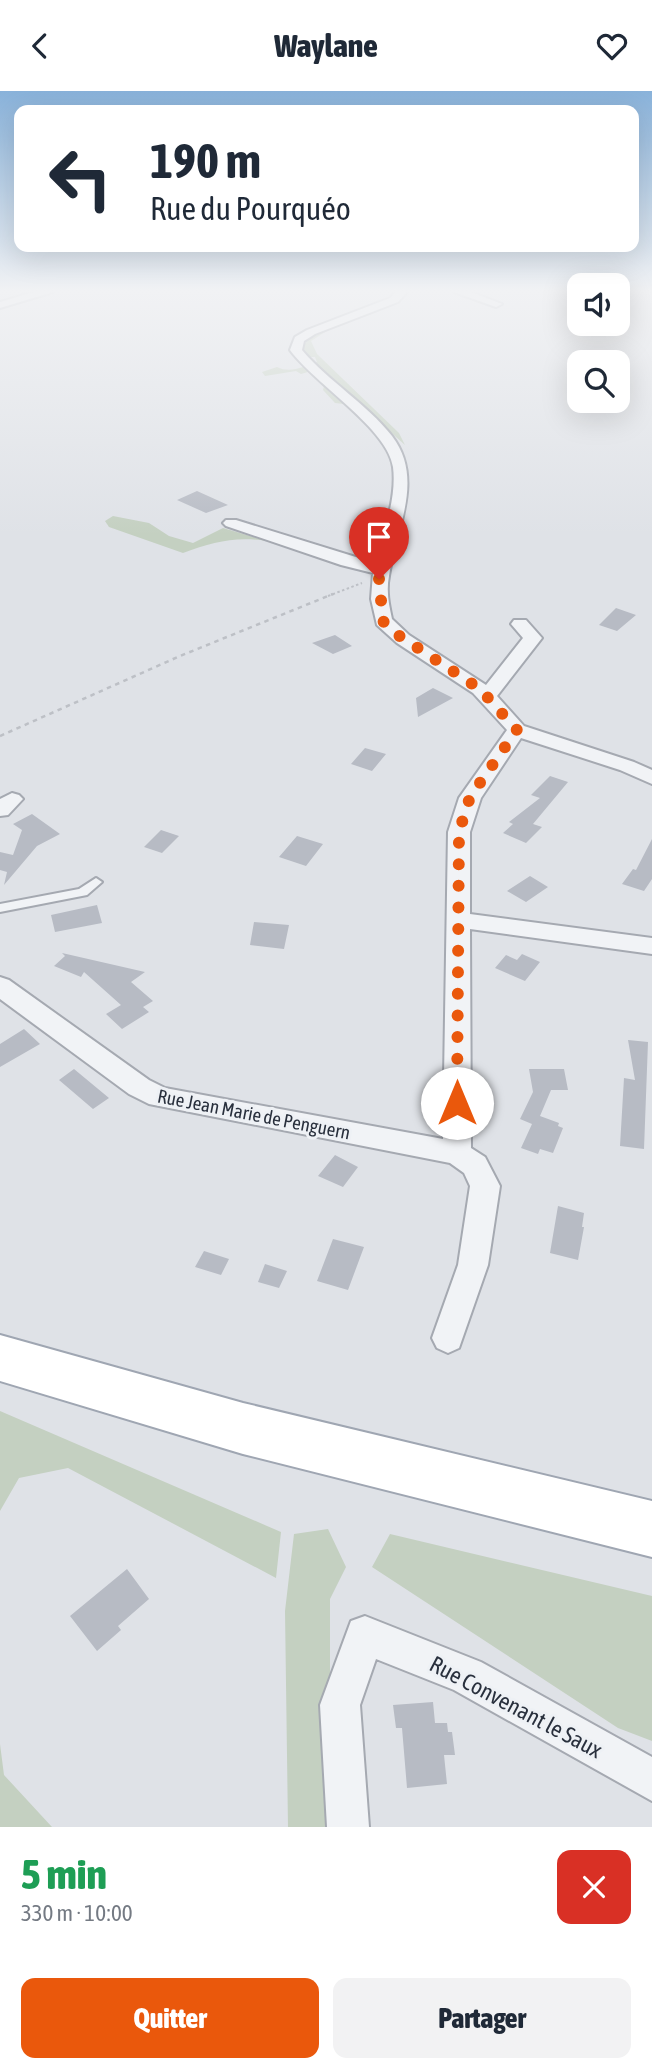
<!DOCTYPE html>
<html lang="fr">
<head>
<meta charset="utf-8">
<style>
  :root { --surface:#fff; --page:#f2f2f3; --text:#1f2937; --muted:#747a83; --accent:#ea580c }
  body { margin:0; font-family:"Asap Condensed",sans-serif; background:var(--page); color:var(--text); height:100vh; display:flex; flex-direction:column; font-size:26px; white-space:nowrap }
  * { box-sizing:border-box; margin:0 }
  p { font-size:23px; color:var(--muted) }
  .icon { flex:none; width:38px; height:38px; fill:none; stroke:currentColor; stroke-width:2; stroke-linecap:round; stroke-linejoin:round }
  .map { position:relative; height:1736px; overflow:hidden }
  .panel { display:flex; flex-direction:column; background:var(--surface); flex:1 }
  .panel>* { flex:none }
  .guide { position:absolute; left:14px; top:14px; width:625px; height:147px; border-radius:14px; box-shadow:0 7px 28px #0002; background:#fff; color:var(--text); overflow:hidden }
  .tools { position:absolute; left:567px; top:182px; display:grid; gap:14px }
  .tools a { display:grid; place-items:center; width:63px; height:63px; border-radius:14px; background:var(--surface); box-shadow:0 7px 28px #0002; font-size:35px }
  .pin { position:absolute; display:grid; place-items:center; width:60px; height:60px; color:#fff; margin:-72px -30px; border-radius:50% 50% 50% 0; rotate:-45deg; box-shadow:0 0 7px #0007 }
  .pin .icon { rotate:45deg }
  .me { position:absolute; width:77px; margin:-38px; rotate:0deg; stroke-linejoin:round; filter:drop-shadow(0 0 5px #0008) }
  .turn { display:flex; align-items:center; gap:24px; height:147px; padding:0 21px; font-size:32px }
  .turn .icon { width:91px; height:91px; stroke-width:2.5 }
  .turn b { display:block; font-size:49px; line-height:60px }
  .round { display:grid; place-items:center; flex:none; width:74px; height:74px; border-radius:14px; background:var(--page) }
  .head { display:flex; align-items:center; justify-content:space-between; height:119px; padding:0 21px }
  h1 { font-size:42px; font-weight:800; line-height:52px; color:#1e9e55 }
  .cta { display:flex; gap:14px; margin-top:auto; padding:14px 21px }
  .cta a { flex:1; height:80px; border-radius:14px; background:var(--accent); color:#fff; font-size:28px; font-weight:800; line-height:80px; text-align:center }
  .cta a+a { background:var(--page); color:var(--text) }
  header { display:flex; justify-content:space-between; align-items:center; height:91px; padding:0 21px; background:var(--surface); font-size:32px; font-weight:800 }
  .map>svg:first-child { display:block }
  .green { fill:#c4d0c1 }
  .building { fill:#b7bbc4 }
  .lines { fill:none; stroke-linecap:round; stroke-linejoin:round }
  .service-casing { stroke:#a5a9b1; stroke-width:4 }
  .minor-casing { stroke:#a5a9b1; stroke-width:4 }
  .primary-casing { stroke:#9fa6b2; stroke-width:4 }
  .path-far1 { stroke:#bdc0c6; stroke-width:2; stroke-dasharray:2.5 2.5; stroke-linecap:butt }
  .path { stroke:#bdc0c6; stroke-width:2.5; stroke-dasharray:4.5 4.5; stroke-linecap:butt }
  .service { fill:#f1f3f6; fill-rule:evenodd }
  .minor { fill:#f1f3f6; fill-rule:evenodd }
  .primary { fill:#fff; fill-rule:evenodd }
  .route { stroke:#ea580c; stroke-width:12; stroke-dasharray:0 21.6 }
  .labels { text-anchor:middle; stroke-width:6; stroke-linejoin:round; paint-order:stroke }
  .street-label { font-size:19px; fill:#29303d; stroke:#eef1f5 }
  .near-street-label { font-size:23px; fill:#29303d; stroke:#eef1f5 }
</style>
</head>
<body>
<header><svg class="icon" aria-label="back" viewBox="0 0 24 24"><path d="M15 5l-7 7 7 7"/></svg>Waylane<svg class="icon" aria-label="heart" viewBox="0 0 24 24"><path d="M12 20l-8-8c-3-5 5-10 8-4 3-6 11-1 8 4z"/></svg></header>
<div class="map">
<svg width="652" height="1736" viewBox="0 0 652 1736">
  <rect width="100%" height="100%" fill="#dfe2e7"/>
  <path class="green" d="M374 219 377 221 330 238 311 250 317 263 399 342 405 354 361 315 335 312 323 299 324 295 334 289 315 279 301 283 296 280 265 285 262 281 277 276C291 283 304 275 317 271L315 266H305L302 250 318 241Z
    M113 425 149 432 169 445 193 452 223 437 267 450C235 445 213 451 183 462L109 436 105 430Z
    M0 1320 281 1441 276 1487 68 1377 19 1387 0 1420Z
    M328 1438 346 1476 330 1508V1691L336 1736H288L285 1520 294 1443Z
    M390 1443 652 1505V1650L618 1637 372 1476Z
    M0 1653 4 1684 52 1736H0Z"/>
  <path class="building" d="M197 400 228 414 206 422 177 409Z
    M616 517 636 524 617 540 599 534Z
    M335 544 352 555 333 563 312 552Z
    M433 597 453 607 418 626 416 607Z
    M365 657 386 663 372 680 351 673Z
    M550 685 568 691 533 733 542 736 526 752 503 742 513 733 509 731 540 707 531 704Z
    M32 723 60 743 37 755 4 794 7 781 0 779V761L13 764 22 739 13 733Z
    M161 739 179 745 162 762 144 756Z
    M297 745 323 753 306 775 279 766Z
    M652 748V788L644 800 622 793 633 778 636 779Z
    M530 785 548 796 526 811 507 800Z
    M97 814 102 832 55 841 51 824Z
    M254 831 289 834 284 858 250 854Z
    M62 862 145 881 131 891 153 910 143 916 149 921 122 938 106 923 121 914 84 881 81 886 54 875 65 865Z
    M522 863 540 871 525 890 495 877 506 864 517 869Z
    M24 938 40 953 0 976V953Z
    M628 949 648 951 644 1058 620 1055 624 987 635 989Z
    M74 978 109 1007 93 1018 59 989Z
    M529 978H564L568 999H551L540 1025 559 1032 558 1035 563 1037 553 1062 540 1058 538 1063 521 1057 532 1033 520 1028 533 1001Z
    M335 1064 358 1076 343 1096 318 1085Z
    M558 1115 584 1122 582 1136H584L578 1169 550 1162Z
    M333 1148 364 1156 348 1199 317 1190Z
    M204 1160 229 1168 221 1184 195 1176Z
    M265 1173 287 1180 279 1197 258 1191Z
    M127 1478 149 1508 118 1535 121 1539 97 1560 70 1525Z
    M433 1611 435 1632H447L448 1641H452L455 1664H444L447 1693 407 1697 402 1637H396L393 1614Z"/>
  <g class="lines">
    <g class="service-casing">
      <path id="service" d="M96 787 102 791 87 804 0 821V813L79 798Z"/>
    </g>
    <g class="minor-casing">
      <path id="minor" d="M34 201H53L0 217V211Z
        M396 201H407L398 211 315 243 304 250 302 259C329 291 366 312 392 345 425 388 396 438 389 485 386 500 389 514 392 528L409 544 486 594 523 547 511 533 514 529H526L542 547 497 605 524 635 634 671 652 679V693L620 679 521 647 481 707 470 741V823L652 847V863L470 838 471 1057 485 1066 500 1095 488 1174 459 1257 448 1262 437 1257 432 1247 458 1174 470 1095 464 1082 450 1072 149 1013 129 1003 0 908V886L9 889 149 989 165 997 443 1048 448 741 459 707 507 639 473 602 397 552 377 534 371 508 373 482 341 474 226 435 223 432 226 429H236L375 472C383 442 397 408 393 376 388 338 315 293 290 259L295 246 307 239 390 207Z
        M454 201H471L502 213 496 216Z
        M12 702 19 704 23 708 8 724 0 725V708Z
        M365 1525 481 1571 652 1666V1710L454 1599 376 1568 360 1614 369 1736H327L320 1614 351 1530Z"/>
    </g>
    <g class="primary-casing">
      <path id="primary" d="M0 1244 243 1312 652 1410V1466L243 1363 0 1290Z"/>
    </g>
    <path class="path-far1" d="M328 505 362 492"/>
    <path class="path" d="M0 645 180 565 333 503"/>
    <use href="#service" class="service"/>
    <use href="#minor" class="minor"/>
    <use href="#primary" class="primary"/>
  </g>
  <linearGradient id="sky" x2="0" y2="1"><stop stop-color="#89b2da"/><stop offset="0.45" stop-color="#f1f2f4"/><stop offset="1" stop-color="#f1f2f4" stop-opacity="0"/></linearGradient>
  <rect width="652" height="444" fill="url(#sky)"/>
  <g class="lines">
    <path class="route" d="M379 488 383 530 389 538 480 598 517 639 470 706 459 741 457 1012"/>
  </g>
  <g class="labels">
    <g class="street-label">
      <text transform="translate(254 1023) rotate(11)" y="7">Rue Jean Marie de Penguern</text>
    </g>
    <g class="near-street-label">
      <text transform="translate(516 1616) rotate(28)" y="8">Rue Convenant le Saux</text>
    </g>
  </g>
</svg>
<div class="tools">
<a><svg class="icon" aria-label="sound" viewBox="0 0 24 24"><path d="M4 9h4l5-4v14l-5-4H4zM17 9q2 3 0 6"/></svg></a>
<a><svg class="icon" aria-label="search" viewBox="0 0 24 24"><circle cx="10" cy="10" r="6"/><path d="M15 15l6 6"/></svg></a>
</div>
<div class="pin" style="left:379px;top:488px;background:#d93025"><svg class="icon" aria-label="arrive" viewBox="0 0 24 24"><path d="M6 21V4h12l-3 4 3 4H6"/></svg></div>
<svg class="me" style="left:457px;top:1012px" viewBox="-20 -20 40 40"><circle r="19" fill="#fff"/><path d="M0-13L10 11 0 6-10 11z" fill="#ea580c"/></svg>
<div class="guide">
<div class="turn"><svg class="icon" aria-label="left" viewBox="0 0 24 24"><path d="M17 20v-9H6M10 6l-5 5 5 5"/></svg><div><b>190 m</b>Rue du Pourquéo</div></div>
</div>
</div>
<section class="panel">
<div class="head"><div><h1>5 min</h1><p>330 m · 10:00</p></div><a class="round" style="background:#d93025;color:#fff"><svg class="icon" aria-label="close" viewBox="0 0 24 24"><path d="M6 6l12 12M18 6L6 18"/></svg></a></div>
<div class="cta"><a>Quitter</a><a>Partager</a></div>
</section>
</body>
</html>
